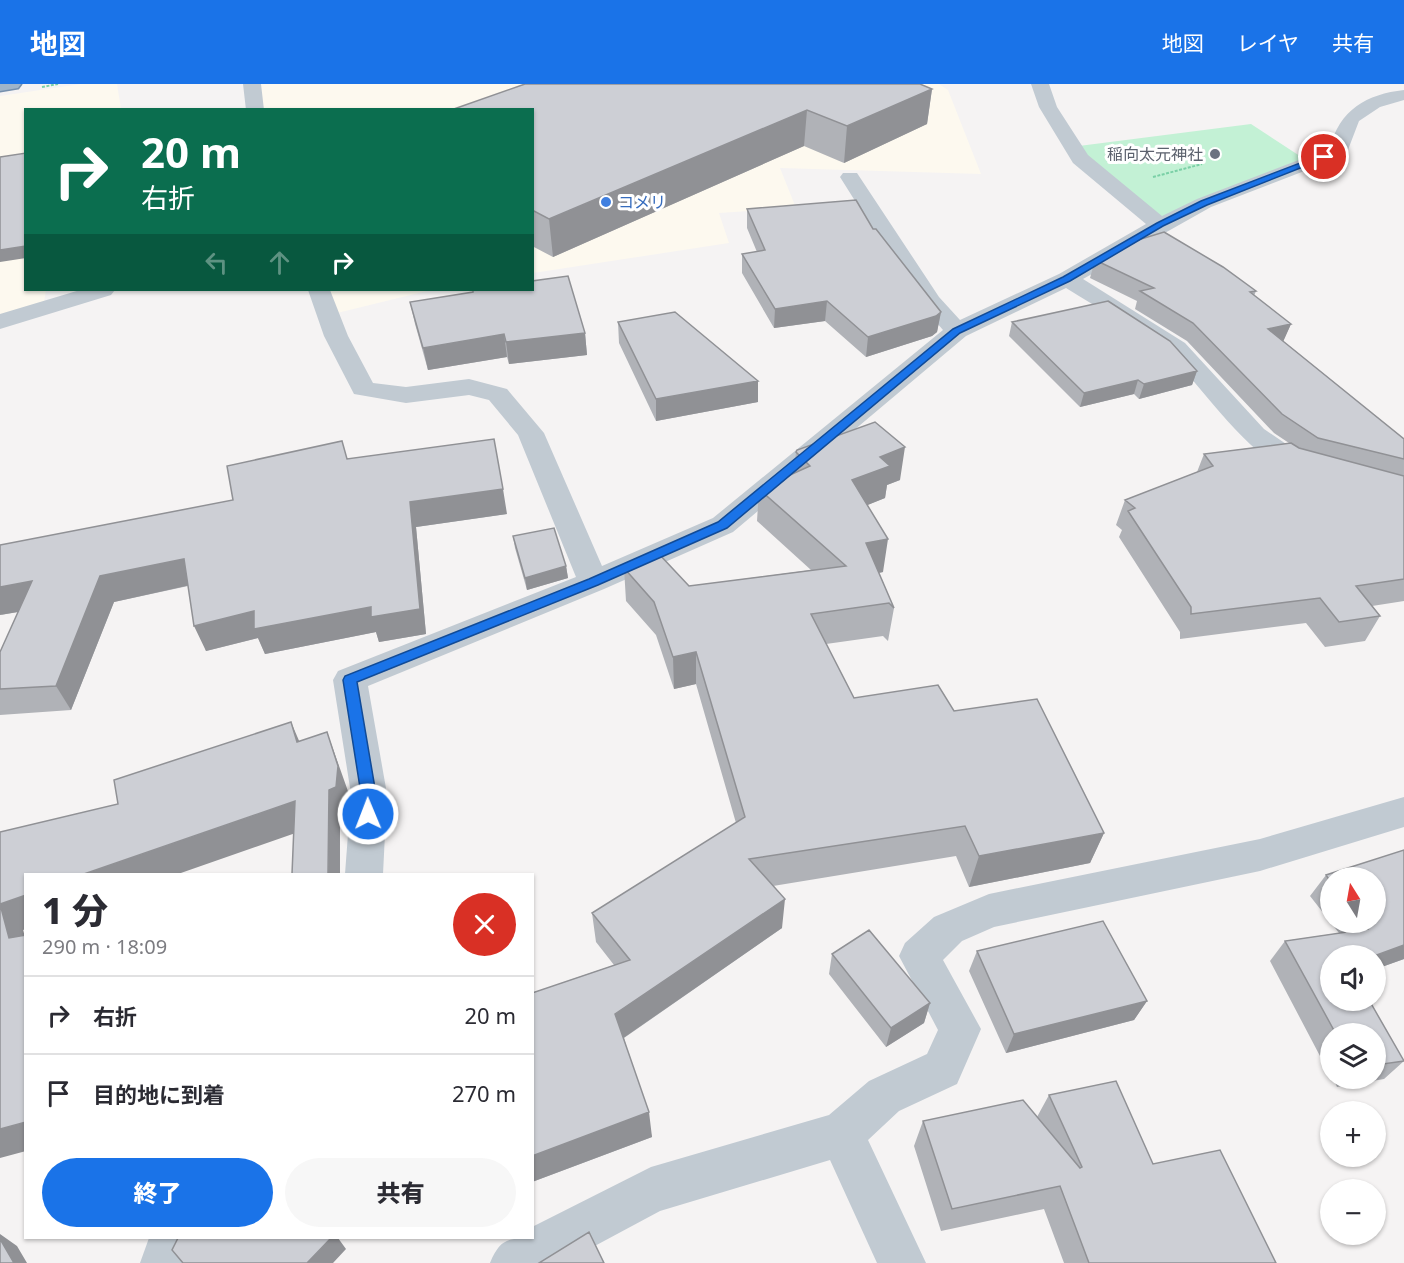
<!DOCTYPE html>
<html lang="ja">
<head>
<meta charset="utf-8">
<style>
  :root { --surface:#fff; --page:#f7f7f7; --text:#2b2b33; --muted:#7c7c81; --line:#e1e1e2; --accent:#1a73e8 }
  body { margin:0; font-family:"Noto Sans","Noto Sans JP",sans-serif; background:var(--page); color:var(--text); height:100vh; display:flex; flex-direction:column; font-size:22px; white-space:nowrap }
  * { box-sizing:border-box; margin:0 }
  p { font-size:20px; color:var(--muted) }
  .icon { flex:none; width:33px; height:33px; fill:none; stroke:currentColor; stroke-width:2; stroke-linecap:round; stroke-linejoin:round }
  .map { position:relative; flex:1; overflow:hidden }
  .side { position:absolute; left:24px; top:789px; width:510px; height:366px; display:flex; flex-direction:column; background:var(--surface); border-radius:0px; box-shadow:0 2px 4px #0004 }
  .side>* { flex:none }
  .top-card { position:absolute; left:24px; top:24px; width:510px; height:183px; border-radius:0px; box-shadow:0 2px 4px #0004; background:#0b6e4f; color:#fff; overflow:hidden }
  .needle { width:39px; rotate:349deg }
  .buttons { position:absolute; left:1320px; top:783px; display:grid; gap:12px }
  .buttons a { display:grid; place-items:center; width:66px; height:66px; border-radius:50%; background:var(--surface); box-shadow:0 2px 4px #0004; font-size:30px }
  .pin { position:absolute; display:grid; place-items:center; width:51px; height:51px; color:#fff; margin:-26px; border:3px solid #fff; border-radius:50%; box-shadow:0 2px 6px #0007 }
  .me { position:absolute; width:66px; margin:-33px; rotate:359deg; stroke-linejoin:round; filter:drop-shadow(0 0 4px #0008) }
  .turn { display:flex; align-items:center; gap:21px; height:126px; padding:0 18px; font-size:27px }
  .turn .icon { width:78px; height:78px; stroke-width:2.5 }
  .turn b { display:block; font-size:42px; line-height:51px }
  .lanes { display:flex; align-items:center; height:57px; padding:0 18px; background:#0003; justify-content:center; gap:30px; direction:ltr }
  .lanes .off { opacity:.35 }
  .round { display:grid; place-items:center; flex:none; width:63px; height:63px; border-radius:32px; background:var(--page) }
  .head { display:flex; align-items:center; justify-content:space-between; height:102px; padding:0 18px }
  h1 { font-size:36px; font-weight:800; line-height:45px }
  .primary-button { display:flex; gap:12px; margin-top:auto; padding:12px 18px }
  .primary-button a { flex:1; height:69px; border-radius:36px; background:var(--accent); color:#fff; font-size:24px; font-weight:800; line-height:69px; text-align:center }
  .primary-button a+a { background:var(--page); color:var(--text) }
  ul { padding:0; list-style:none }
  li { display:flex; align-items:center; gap:18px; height:78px; padding:0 18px; border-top:2px solid var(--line) }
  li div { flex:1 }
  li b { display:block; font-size:22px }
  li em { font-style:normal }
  header { display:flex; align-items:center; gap:36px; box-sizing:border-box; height:84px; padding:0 30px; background:var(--accent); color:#fff }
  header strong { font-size:28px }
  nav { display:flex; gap:33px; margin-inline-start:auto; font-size:21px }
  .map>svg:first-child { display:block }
  .commercial { fill:#fdf9ef }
  .green { fill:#c3f1d5 }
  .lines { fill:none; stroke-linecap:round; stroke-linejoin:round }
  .trunk-casing { stroke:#7690ad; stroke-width:3 }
  .path { stroke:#7ad0a6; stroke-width:2; stroke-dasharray:3 1.5; stroke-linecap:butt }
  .minor { fill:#c1cad2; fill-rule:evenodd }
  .trunk { fill:#9fb4c9; fill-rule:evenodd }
  .wall { fill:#b0b2b7; fill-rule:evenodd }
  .shaded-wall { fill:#909195 }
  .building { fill:#cdcfd5; stroke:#909195; stroke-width:1.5 }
  .route { fill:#1a73e8; stroke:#114b97; stroke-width:1.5 }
  .worship-dot { fill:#6b7280; stroke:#fff; stroke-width:2 }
  .shop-dot { fill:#3f7fe0; stroke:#fff; stroke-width:2 }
  .labels { text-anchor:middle; stroke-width:6; stroke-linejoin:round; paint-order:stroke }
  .far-worship-label { font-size:16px; fill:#5b616d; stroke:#fff; text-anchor:end }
  .far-shop-label { font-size:16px; fill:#366cbe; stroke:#fff; text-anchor:start }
</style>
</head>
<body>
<header>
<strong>地図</strong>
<nav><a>地図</a><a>レイヤ</a><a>共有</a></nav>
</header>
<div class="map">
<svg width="1404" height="1179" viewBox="0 0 1404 1179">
  <rect width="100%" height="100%" fill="#f5f3f3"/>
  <path class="commercial" d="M81 0H117L121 25 26 26V206H46L43 224 0 238V12Z
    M252 0H939L948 6 981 90 780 84 796 124 719 129 729 159 533 189 532 26 255 25Z
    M319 206H431L329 231Z"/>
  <path class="green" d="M1251 40 1309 78 1160 141 1071 63Z"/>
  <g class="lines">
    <g class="trunk-casing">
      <path id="trunk" d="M0 0H21L18 4 0 7Z"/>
    </g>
    <path class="path" d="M42 3 58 0
      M1153 93 1202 80"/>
    <path class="minor" d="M243 0H261L264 26H246Z
      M1031 0H1049L1057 23 1088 71 1162 132 1197 115 1330 64C1339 26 1367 10 1404 6V16L1380 23 1359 37 1346 71 1211 123 1083 195 1185 259 1264 345 1308 375 1318 378 1322 384 1318 390C1264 404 1202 297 1166 269 1136 244 1099 225 1066 204L966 252 733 448 604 505 368 602 387 710 383 790H345L351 710 333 596 338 587 576 493 518 351 489 316 469 311 406 319 354 310 324 252 308 206H330L348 252 373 299 406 303 469 295 507 305 544 349 602 482 713 434 943 246 918 217 840 93 843 89H857L939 213 960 236 1059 190 1146 140 1073 79 1039 23Z
      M80 206H115L111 211 0 245V230Z
      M1404 713V743L1260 787 994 843 962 857 943 876 981 945 957 1000 899 1027 868 1056 926 1179H877L830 1076 660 1127 563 1179H490C500 1155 508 1154 532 1154V1143L651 1083 829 1031 869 997 927 970 938 946 899 872 905 859 934 833 989 810 1260 755Z
      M149 1154H197L188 1179H140Z"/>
    <use href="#trunk" class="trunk"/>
  </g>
  <path class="wall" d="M932 5 927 40 844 79 804 62 553 173 532 162V26Z
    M747 125 873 145 941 228 937 248 932 252 866 273 825 237 774 244 742 189V170L757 168 747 144Z
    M1095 176 1256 207 1254 212 1291 240 1283 257 1404 355V517L1372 522 1380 532 1365 557 1325 563 1306 539 1180 555V548L1119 453 1122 446 1116 441 1125 416 1197 388 1204 370 1289 359 1274 349 1187 257 1135 225 1137 217 1090 194Z
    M410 218 585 249 587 271 509 280 507 273 428 286 415 240Z
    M618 238 758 297V318L656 337 619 259Z
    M1012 238 1197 287 1192 301 1139 315 1134 310 1080 323 1009 252Z
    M796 368 900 396 887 401 885 414 867 421 883 488 879 489 894 524 888 557 883 552 826 560 854 614 954 627 1104 749 1090 779 969 803 956 772 773 802 782 844 624 954 652 1053 532 1098V909L614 881 596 858 592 829 736 739 696 600 674 605 656 551 626 517 624 484 689 502 811 486 757 437 759 405 794 389Z
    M233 416 507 430 416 443 426 550 379 558 376 548 265 570 258 554 206 567 188 502 114 518 71 626 0 631V568L18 528 0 531Z
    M513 452 566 482 568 494 527 506 515 464Z
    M1404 766V875L1376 885 1330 872 1404 977 1384 995 1337 1003 1333 994H1376V950H1330V991L1270 877 1285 857 1339 849 1310 812 1326 791ZM1330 794 1376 838H1330Z
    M977 867 1147 917 1134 936 1006 969 969 887Z
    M832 870 930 919 924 939 886 963 829 890Z
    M1049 1011 1153 1080 1276 1179H1064L1044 1125 941 1147 914 1062 923 1037 1037 1033Z"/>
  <path class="shaded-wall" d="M932 5 927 40 844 79 847 42Z
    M807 26 804 62 553 173 549 135Z
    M26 162V174L0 178V166Z
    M827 217 825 237 774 244 775 225Z
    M941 228 937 248 932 252 866 273 868 253Z
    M1291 240 1283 258 1268 245Z
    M585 249 587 271 509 280 506 258Z
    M504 250 507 273 428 286 423 264Z
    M1197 287 1192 301 1139 315 1144 300Z
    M1138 296 1134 310 1080 323 1084 309Z
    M758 297V318L656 337V315Z
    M905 363 900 396 887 401 885 414 848 429 852 396 880 373Z
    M503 405 507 430 416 443 426 550 379 558 376 548 265 570 258 554 206 567 194 542 410 418Z
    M888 455 883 488 862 492 866 459Z
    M184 475 195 500 114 518 71 626 56 602 100 492Z
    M566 482 568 494 527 506 525 494Z
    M32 497 47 523 0 531V503Z
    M696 568V600L674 605 673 573Z
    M291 638 303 666 297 658Z
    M327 648 349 710 347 731 340 733V790H328L329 706Z
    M295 717 307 745 178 790H84Z
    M1104 749 1090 779 969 803 979 772Z
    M26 811V845L23 846 26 856 9 854 0 820Z
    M785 815 782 844 619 957 615 930Z
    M1404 861V875L1376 885V872H1374Z
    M1147 917 1134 936 1006 969 1014 950Z
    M930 919 924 939 886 963 891 944Z
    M649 1028 652 1053 532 1098V1072Z
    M26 1038V1067L0 1074V1045Z
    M0 1150 17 1162 27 1179H14L0 1155Z
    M331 1154H338L346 1165 333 1179H307Z"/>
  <path class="building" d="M525 0H920L932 5 847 42 807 26 549 135 532 126V26H451Z
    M26 69V162L0 166V73Z
    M856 116 873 145H876L941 228 936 232 868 253 827 217 775 225 742 170 765 166 747 125Z
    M1164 148 1223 183 1256 207 1250 208 1291 240 1268 245 1404 355V375L1318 354 1282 330 1193 239 1140 207 1154 204 1095 176 1128 159Z
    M568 192 585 249 506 258 504 250 423 264 410 218 473 208V206H532V197Z
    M1108 217 1170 257 1197 287 1144 300 1138 296 1084 309 1012 238Z
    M675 228 758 297 656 315 618 238Z
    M875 338 905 363 880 373 890 382 852 396 888 455 866 459 894 524 889 519 811 530 854 614 938 601 954 627 1037 615 1104 749 979 772 965 742 749 775 785 815 615 930 649 1028 532 1072V909L630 876 592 829 745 733 696 568 673 573 654 518 624 484 658 469 689 502 846 482 759 405 810 382 796 368 797 366Z
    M494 355 503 405 410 418 420 525 371 533V523L254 545V527L194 542 184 475 100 492 56 602 0 605V568L32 497 0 503V461L233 416 227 382 342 357 347 375Z
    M1291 359 1299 364 1404 392V495L1356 502 1380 532 1339 538 1320 514 1191 530V523L1128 427 1135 424 1125 416 1213 382 1204 370Z
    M554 444 566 482 525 494 513 452Z
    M291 638 297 658 327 648 338 682 336 703 329 706 328 790H292L295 717 84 790H26V811L0 820 9 854 26 851V1038L0 1045V748L118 720 114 696Z
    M1404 766V861L1374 872H1330V916H1369L1404 977 1376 981V950H1336L1285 857 1368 845 1363 838H1376V794H1330V797L1326 791Z
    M1103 837 1147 917 1014 950 977 867Z
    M869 846 930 919 891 944 832 870Z
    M1116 997 1153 1080 1220 1066 1276 1179H1089L1060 1102 952 1125 923 1037 1023 1016 1080 1084 1082 1083 1049 1011Z
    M589 1148 604 1179H539Z
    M178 1154H331L307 1179H183L172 1166Z
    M0 1155 14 1179H0Z"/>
  <path class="route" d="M1321 71 1328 73 1207 121 1163 142 1070 197 960 249 727 444 598 501 357 598 376 710 373 735H362L361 710 343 596 345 592 589 495 718 438 953 245 1063 193 1157 139 1201 117Z"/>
  <circle class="worship-dot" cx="1215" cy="70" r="6"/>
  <circle class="shop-dot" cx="606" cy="118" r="6"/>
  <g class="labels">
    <g class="far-worship-label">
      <text x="1203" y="76">稲向太元神社</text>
    </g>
    <g class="far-shop-label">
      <text x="618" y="124">コメリ</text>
    </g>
  </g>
</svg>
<div class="buttons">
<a><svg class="needle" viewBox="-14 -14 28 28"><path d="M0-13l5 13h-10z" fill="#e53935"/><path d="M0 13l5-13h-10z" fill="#7c7c81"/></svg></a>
<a><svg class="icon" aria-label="sound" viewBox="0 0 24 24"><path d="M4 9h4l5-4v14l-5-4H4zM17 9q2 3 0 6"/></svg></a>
<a><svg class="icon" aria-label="layers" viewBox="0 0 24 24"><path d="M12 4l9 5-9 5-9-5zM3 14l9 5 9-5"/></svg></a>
<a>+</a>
<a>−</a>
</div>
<div class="pin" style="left:1324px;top:73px;background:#d93025"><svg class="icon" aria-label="arrive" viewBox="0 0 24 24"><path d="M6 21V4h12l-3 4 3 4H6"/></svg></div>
<svg class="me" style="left:368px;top:730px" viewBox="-20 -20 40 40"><circle r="17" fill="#1a73e8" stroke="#fff" stroke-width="3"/><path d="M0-11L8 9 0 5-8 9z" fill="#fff"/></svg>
<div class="top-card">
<div class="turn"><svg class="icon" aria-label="right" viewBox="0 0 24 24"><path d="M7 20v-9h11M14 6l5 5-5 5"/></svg><div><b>20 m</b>右折</div></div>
<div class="lanes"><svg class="icon off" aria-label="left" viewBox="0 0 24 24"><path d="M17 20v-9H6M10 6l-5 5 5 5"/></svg><svg class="icon off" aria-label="ahead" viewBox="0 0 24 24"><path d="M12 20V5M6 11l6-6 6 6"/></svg><svg class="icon" aria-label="right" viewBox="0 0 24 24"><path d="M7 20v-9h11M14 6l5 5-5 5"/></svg></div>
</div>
<section class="side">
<div class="head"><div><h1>1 分</h1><p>290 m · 18:09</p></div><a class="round" style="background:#d93025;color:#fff"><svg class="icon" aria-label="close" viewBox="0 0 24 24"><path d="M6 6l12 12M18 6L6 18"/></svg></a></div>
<ul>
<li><svg class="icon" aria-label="right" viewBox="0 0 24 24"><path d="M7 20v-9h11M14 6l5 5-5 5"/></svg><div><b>右折</b></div><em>20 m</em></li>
<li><svg class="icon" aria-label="arrive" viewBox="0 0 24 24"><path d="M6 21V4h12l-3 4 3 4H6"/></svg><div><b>目的地に到着</b></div><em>270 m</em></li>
</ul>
<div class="primary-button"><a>終了</a><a>共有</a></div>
</section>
</div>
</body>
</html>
